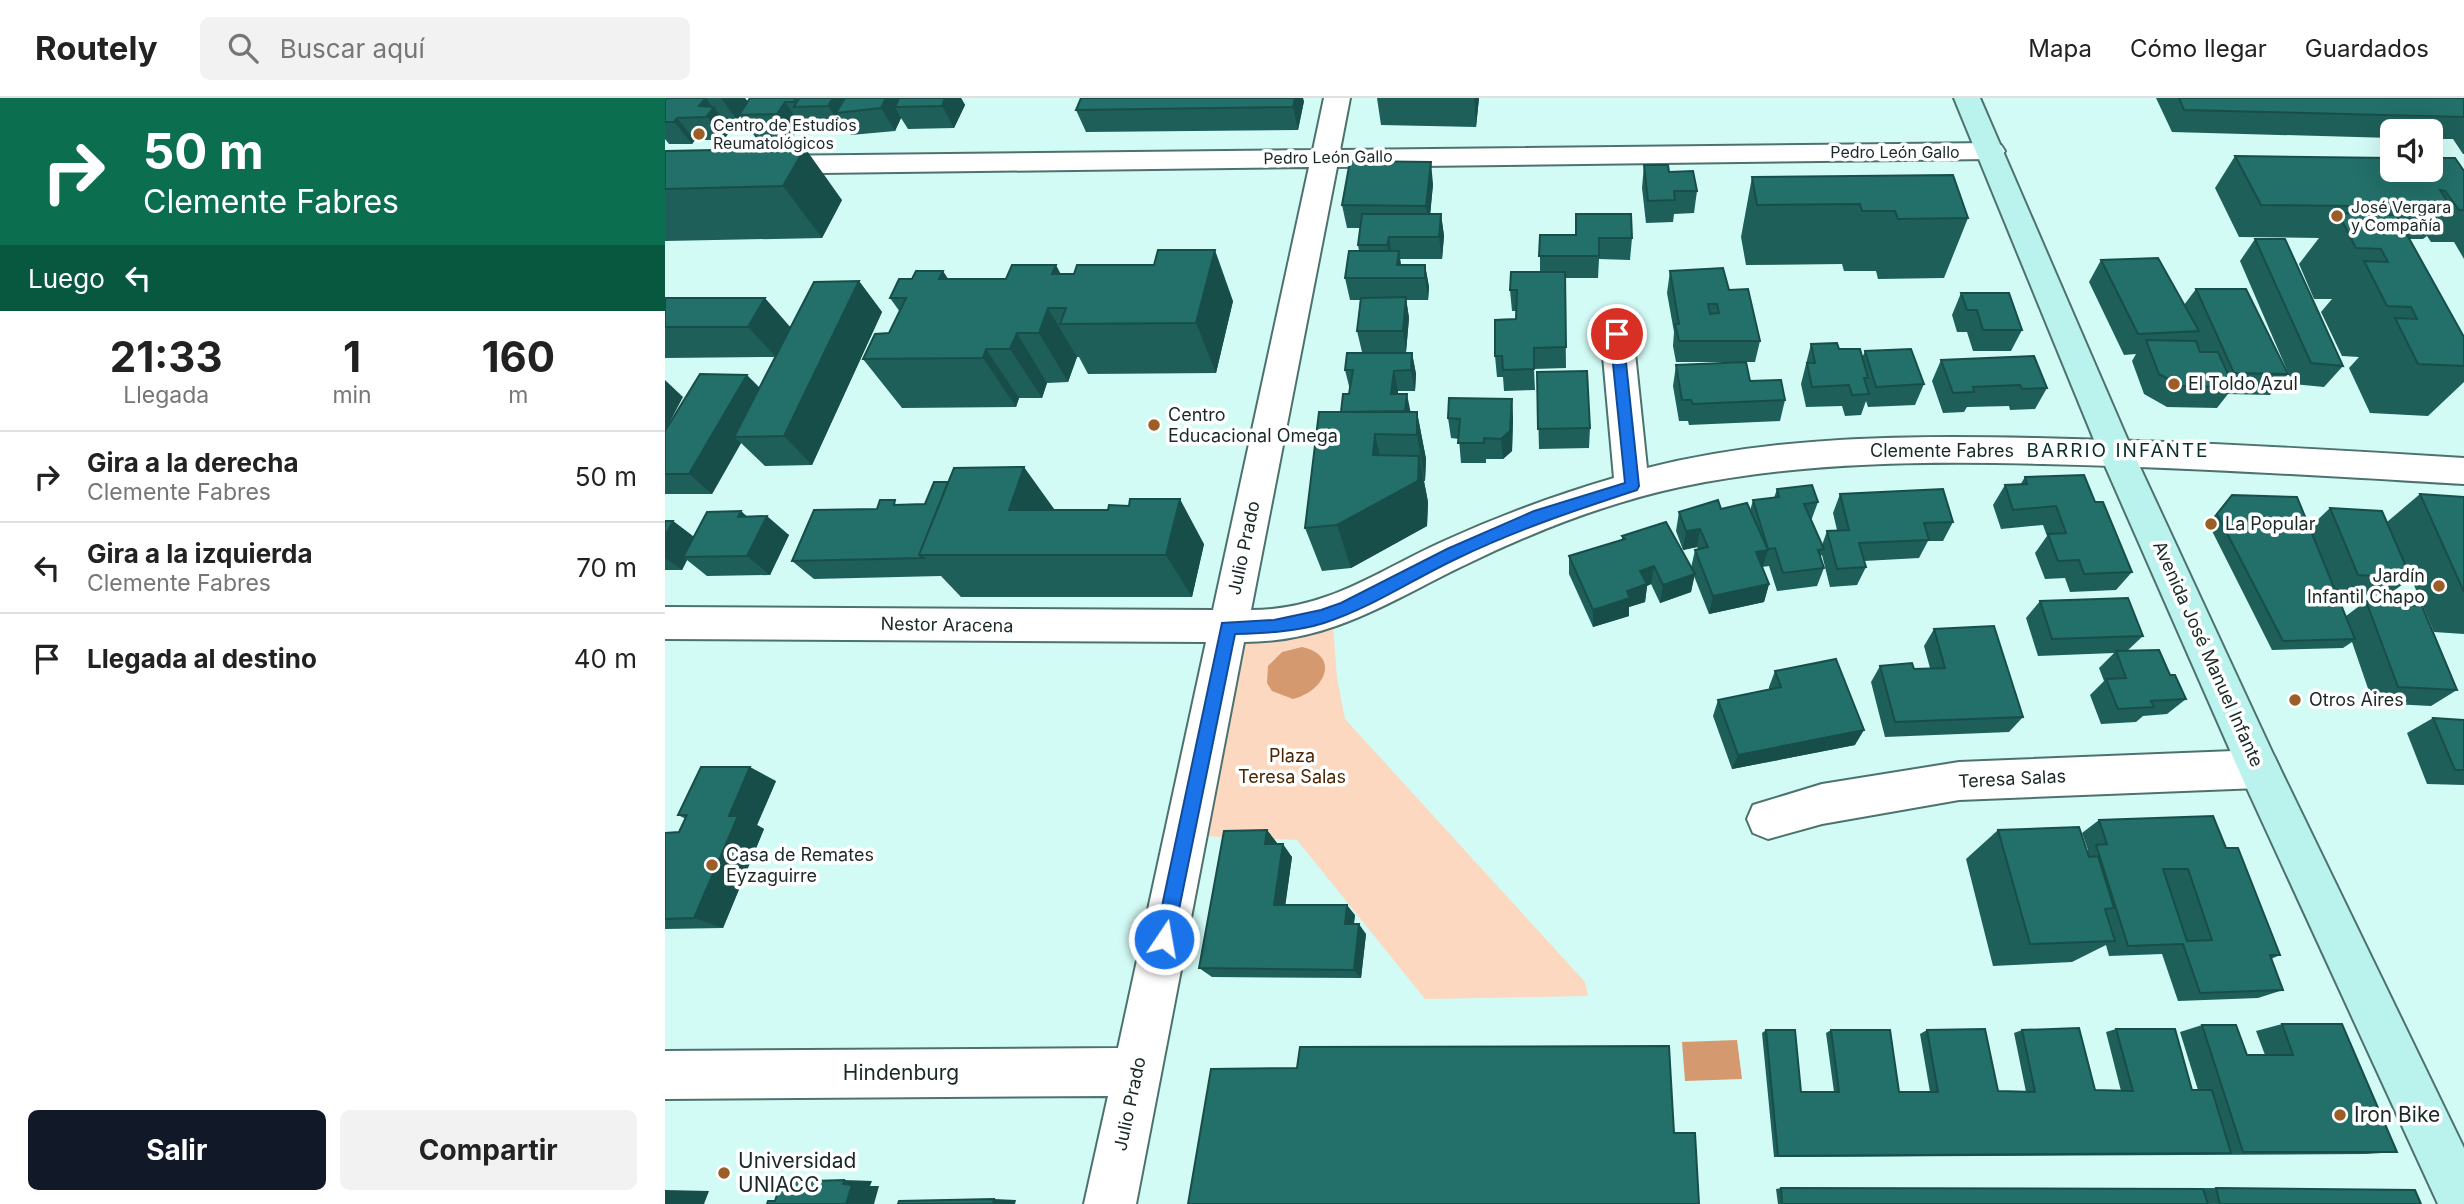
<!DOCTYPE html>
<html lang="es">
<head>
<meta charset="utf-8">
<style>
  :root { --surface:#fff; --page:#f2f2f2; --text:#222; --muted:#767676; --line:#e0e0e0; --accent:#111827 }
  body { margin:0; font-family:Inter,sans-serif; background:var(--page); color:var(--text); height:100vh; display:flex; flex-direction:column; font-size:26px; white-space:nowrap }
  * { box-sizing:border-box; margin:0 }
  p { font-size:23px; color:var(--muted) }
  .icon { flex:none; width:38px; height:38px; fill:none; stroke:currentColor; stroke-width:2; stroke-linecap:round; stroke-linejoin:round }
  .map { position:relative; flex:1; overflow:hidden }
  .details { display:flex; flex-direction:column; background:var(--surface); width:665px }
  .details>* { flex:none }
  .guide { background:#0b6e4f; color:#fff; overflow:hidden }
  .tools { position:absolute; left:1715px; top:21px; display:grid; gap:14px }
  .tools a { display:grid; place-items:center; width:63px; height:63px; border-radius:10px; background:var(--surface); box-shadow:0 7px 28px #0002; font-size:35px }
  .pin { position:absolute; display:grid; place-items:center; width:60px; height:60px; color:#fff; margin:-30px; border:4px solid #fff; border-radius:50%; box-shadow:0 2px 7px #0007 }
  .me { position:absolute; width:77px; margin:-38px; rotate:12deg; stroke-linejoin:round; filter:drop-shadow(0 0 5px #0008) }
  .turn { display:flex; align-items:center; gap:24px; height:147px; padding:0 28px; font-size:32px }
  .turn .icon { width:91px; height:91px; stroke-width:2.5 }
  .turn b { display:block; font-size:49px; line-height:60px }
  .then { display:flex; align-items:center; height:66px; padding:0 28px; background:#0003; gap:14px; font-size:26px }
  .eta { display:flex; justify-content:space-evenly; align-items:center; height:119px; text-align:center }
  .eta b { font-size:42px; font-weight:700; line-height:49px }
  .action { display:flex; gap:14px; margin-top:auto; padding:14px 28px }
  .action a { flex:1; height:80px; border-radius:10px; background:var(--accent); color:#fff; font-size:28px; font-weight:700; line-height:80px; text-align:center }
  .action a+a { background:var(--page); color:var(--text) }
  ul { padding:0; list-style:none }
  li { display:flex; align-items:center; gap:21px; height:91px; padding:0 28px; border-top:2px solid var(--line) }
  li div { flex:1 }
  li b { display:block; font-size:26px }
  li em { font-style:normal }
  header { display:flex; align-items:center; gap:42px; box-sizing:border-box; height:98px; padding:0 35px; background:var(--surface); border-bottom:2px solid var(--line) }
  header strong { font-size:33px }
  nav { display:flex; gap:38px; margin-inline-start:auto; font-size:24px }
  .search { width:490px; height:63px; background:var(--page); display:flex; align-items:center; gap:18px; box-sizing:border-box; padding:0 24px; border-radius:10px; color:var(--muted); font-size:26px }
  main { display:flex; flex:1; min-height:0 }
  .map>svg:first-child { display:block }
  .green { fill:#fbd8bf }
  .water { fill:#d4996e }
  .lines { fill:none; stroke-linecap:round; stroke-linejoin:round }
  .street-casing { stroke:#4d726e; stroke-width:4 }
  .secondary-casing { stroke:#4d726e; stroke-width:4 }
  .street { fill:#fff; fill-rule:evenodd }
  .secondary { fill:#baf2ee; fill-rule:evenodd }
  .wall { fill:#1e5f5a }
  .shaded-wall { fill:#184e4a }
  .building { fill:#236f69; stroke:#184e4a; stroke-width:2; fill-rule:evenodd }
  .route { fill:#1a73e8; stroke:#114b97; stroke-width:2 }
  .poi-dot { fill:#9d5d27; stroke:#fff; stroke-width:2.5 }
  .labels { text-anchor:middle; stroke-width:7; stroke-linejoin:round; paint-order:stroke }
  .far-poi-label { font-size:16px; fill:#1a2928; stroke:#fff; text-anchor:start }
  .far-street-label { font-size:16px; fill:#1a2928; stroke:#fff }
  .poi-label { font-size:18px; fill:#1a2928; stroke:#fff; text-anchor:start }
  .street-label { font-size:18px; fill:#1a2928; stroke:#fff }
  .park-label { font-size:18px; fill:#4b2402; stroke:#fff }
  .neighbourhood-label { font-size:19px; letter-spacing:2px; fill:#0a302d; stroke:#fff }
  .near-street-label { font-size:21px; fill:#1a2928; stroke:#fff }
  .near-poi-label { font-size:21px; fill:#1a2928; stroke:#fff; text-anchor:start }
</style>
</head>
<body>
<header>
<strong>Routely</strong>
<div class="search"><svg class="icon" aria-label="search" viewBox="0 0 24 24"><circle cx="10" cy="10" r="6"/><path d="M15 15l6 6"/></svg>Buscar aquí</div>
<nav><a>Mapa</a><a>Cómo llegar</a><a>Guardados</a></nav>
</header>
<main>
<section class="details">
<div class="guide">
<div class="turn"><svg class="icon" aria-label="right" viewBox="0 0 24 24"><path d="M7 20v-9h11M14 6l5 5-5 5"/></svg><div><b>50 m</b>Clemente Fabres</div></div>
<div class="then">Luego<svg class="icon" aria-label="left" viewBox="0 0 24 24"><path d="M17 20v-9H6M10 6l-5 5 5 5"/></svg></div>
</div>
<div class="eta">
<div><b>21:33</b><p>Llegada</p></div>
<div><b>1</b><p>min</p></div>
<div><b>160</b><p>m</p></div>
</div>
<ul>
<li><svg class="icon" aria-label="right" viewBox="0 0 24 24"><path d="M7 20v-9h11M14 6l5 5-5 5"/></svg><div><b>Gira a la derecha</b><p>Clemente Fabres</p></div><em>50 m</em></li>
<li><svg class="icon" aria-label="left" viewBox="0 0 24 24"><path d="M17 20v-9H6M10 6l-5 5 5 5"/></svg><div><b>Gira a la izquierda</b><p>Clemente Fabres</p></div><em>70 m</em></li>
<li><svg class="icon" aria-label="arrive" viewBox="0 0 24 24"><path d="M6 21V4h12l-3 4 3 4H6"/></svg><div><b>Llegada al destino</b></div><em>40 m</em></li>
</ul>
<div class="action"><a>Salir</a><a>Compartir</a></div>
</section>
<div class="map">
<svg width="1799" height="1106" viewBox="0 0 1799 1106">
  <rect width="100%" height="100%" fill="#d3fbf6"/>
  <path class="green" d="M668 526 672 580 680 621 920 884 923 898 760 901 632 742 537 738 582 541Z"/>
  <path class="water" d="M637 549C677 558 659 594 628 601L607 593 602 585 603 568 617 554Z
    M1072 942 1077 981 1020 983 1017 944Z"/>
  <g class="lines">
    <g class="street-casing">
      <path id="street" d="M659 0H685L675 52 1326 45 1336 47 1340 53 1336 59 1326 61 672 69 586 512C663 512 712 473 779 443 834 418 891 397 949 380L936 236 941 228 952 225 963 228 968 236 982 370C1109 338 1241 337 1371 340 1514 343 1656 351 1799 360V386C1659 378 1518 369 1378 366 1257 363 1134 364 1015 389 941 405 870 433 802 466 726 502 668 544 579 544L471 1106H419L443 998 0 1001V953L453 950 541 544 0 541V509L548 512 644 69 0 77V59L648 52Z
        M1594 652 1609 658 1615 671 1609 684 1594 690 1294 702 1157 726 1103 741 1088 735 1082 721 1088 707 1157 686 1294 664Z"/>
    </g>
    <g class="secondary-casing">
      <path id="secondary" d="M1289 0H1315L1468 354 1609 658 1799 1050V1106H1773L1579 684 1434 354Z"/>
    </g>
    <use href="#street" class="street"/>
    <use href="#secondary" class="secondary"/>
  </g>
  <path class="wall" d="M2 0H80L83 4 85 0H296L300 7 289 30 243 31 236 20 230 33 186 37 179 28 178 31 144 32 140 26H135L128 39 91 40 75 18 72 22H59L66 31 59 42H30L27 46H4L0 41V2Z
    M712 0H814L811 29 716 27Z
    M1491 0H1799V56H1798L1788 41H1766V33H1727V40L1507 34Z
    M639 3 633 32 421 34 411 12Z
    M0 53 177 102 157 140 0 143Z
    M1570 58 1727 72H1766V60L1799 73V161L1789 144H1766L1762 138 1758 141H1744L1799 239V284L1763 318 1705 315 1684 270 1694 259 1677 258 1656 214 1667 201H1649L1634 166 1654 140 1574 139 1550 90Z
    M979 67 1004 74 1032 93 1029 115 1009 116 1008 124 981 125 977 90Z
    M1087 79 1303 120 1279 180 1213 181 1211 173H1179L1177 166 1081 167 1076 139Z
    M768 86 765 116H776L779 138 777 161H735L736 167H760L764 189 763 202H741L744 220 741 254H697L692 233 695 202H685L680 180 694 153 693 147 695 130H682L677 107Z
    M875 137 967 140 965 162 934 161 933 180H900L901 270 869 271 870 292 839 293 838 279H832L830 258 851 221V213H847L845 192 875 174Z
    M1590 141 1678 268 1659 289 1628 286 1575 163Z
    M1436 162 1519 207 1531 191 1623 276 1605 297 1563 296 1552 310 1502 309 1479 296 1467 263 1471 256 1459 257 1424 184Z
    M1005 173 1064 192 1095 243 1090 264H1011L1008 248 1009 234 1002 195Z
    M396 176 568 203 551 275 423 276 414 259H412L403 284 382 285 377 300H354L351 309 237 310 198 261 224 235 235 214 225 200 247 181H341Z
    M194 183 217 214 147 367 100 368 76 345 47 396H0V333L95 289 110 259 0 260V200L126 229Z
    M1296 195 1357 232 1346 253H1308L1302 234H1292L1287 217Z
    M1146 246 1174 251 1197 260 1200 253 1259 286 1250 307 1203 309 1201 303 1196 317 1180 318 1177 308 1141 309 1136 286Z
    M747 255 751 276 750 293H733V296L745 314H752L761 361 760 383H759L763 404 762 428 686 470 657 473 640 430 676 314 684 296 685 292 680 272Z
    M1276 262 1382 290 1370 311 1345 312 1344 308 1302 309 1299 314 1278 315 1267 283Z
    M1011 267 1085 283 1120 302 1115 323 1024 327 1023 323H1014L1008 288Z
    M872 274 925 330 924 350 874 351Z
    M847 301 848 321 847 353 838 361H821V365H796L794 341 786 340 783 320Z
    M1360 379 1430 404 1467 474 1451 492 1405 494 1400 480 1380 481 1370 455 1382 438 1378 427 1336 431 1328 407 1340 387H1355Z
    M1112 391 1153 404 1146 423 1157 447 1162 433 1172 432 1168 415 1175 396 1288 424 1278 443H1263L1254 460 1199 463 1201 469 1192 487 1165 489 1157 457 1155 459 1159 470 1152 488 1112 493 1104 468 1097 469 1104 486 1099 504 1044 516 1029 478 1026 494 995 505 986 486 982 488 980 504 964 509V518L928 529 904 476V458L957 442V438L1026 470 1030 452 1033 451 1032 449 1018 452 1011 433 1014 414 1056 411 1085 413 1088 402 1109 400Z
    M1755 396 1799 399V536L1769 534 1722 424Z
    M1567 397 1644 430 1665 410 1746 480 1722 498 1671 495 1681 518 1701 503 1792 592 1766 608 1708 605 1687 544 1678 550 1607 552 1543 425Z
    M235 407 390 412 539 446 527 499H296L276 478 149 481 127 463 212 411Z
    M82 419 124 437 105 477 42 478 22 462 17 472H0V438L8 423 29 439Z
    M1375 503 1478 538 1462 553 1505 577 1521 601 1502 616 1478 618 1471 624 1436 626 1425 597 1439 583 1434 570 1449 555 1373 558 1361 520Z
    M1269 531 1358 619 1344 634 1220 639 1206 584 1215 568 1249 571 1265 570 1259 548Z
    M1110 573 1190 647 1067 671 1048 618 1053 602 1104 591V589Z
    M1768 620 1799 622V687L1762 686 1742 635Z
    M111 683 92 727 99 731 58 830 0 831V735L14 734 21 721 13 717Z
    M1434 722 1561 750 1615 857 1606 861 1618 892 1593 900 1513 903 1497 856 1444 858 1441 847 1407 864 1328 868 1301 761 1333 732 1422 753 1423 752 1417 735Z
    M602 732 612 745V746L627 759 620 807 690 817 689 826 701 836 696 880 547 879 534 870Z
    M1617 926 1732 1054 1701 1056 1109 1059 1097 935 1101 932 1136 994H1169L1161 935 1166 932 1234 994H1265L1255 936 1262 932 1333 993 1361 994 1349 935 1357 932 1430 992 1456 993 1441 934 1451 931 1527 992H1533L1515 934 1537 927 1582 957H1600L1591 933Z
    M1116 1090H1551L1756 1106H1113L1111 1091Z"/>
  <path class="shaded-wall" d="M41 0 48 10 49 9 66 31 59 42 34 8Z
    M56 0H80L84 6 72 22Z
    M168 0H182L171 15 179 28 178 31 163 8Z
    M221 0H246L230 9 236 20 230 33 216 10Z
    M280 0H296L300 7 289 30 277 8Z
    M630 0H638L639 3 633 32 628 9Z
    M809 0H814L811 29Z
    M120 4 135 26 128 39 112 16Z
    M12 20 30 42 27 46 9 24Z
    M140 50 177 102 157 140 118 88Z
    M766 64 768 86 764 130 761 108Z
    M776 116 779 138 777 161 774 139Z
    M724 139 727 161 726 169 722 147Z
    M550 152 568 203 551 275 531 225Z
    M734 153 737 175 732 167Z
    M391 167 418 218 415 227 387 176Z
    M760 167 764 189 763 202 760 180Z
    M278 173 311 223 274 181Z
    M194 183 217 214 147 367 119 338Z
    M741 199 744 220 741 254 738 233Z
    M100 200 127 231 111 259 83 229Z
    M383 210 412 259 403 284 374 235Z
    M352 235 382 285 377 300 345 251Z
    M321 251 354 300 351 309 318 260Z
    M747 255 751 276 750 293 746 272Z
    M729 273 733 293 731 314 726 296Z
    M82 277 103 298 69 339 76 345 47 396 24 376Z
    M0 282 18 299 0 333Z
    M742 296 746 316 740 313Z
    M847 301 848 321 847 353 838 361 836 341Z
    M752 314 761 361 760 383 752 337Z
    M710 336 721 383 754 358 763 404 762 428 686 470 672 427 708 357Z
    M359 369 392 415 344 412Z
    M515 401 539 446 527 499 501 457Z
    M76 413 96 431 102 418 124 437 105 477 82 458 73 419Z
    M8 423 33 442 18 459 22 462 17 472 0 460V438Z
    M1035 431 1032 449 1018 452 1021 433Z
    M1103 452 1097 471 1091 454Z
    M989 468 986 486 982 488 980 504 964 509V518L928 529V512L975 473Z
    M1030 476 1026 494 995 505 998 487Z
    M1104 486 1099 504 1044 516 1048 498Z
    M1199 632 1190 647 1067 671 1073 657Z
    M85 669 111 683 92 727 99 731 58 830 29 820 64 718Z
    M602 732 612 745 610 758 600 746Z
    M618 746 627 759 619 817 609 807Z
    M682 807 690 817 687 836 680 826Z
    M694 826 701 836 696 880 689 872Z
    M179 1082 207 1083 205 1088H214L209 1106H181L178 1086Z
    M0 1092 44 1093 39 1106H0Z
    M329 1101 351 1102 350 1106H328Z"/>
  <path class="building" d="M2 0H41L34 8 49 9 41 19 12 20 9 24H0V2Z
    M85 0H131L129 4H120L112 16 74 17Z
    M134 0H168L163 8 129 9Z
    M180 0H221L216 10 171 15Z
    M234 0H280L277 8 230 9Z
    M416 0H630L628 9 411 12Z
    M1514 0H1799V19L1519 12Z
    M140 50 118 88 0 91V53Z
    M1570 58 1727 60V72H1760L1765 79H1772L1766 70V60H1790L1799 73V112H1794L1780 93 1775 92 1786 109 1596 107Z
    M685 63 766 64 761 108 677 107Z
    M979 67H1003L1004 74 1028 73 1032 93H1009L1010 102 983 103Z
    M1288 77 1303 120 1233 121 1230 113H1197L1195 106 1092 107 1087 79Z
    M1673 115 1731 117 1799 239V268L1753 266 1730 220 1752 221 1746 209 1722 208 1699 163 1723 164 1716 151 1691 150Z
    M697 116H776L774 139H724L722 147H693Z
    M911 116H966L967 140H934V158H874L875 137H911Z
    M1590 141H1620L1678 268 1646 265Z
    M493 152H550L531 225 395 226 401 210H383L374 235H352L345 251H321L318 260 198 261 210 236 224 235 241 200H225L234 181H247L251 173H278L274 181H341L347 167H391L387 176H409L412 167H489Z
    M684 153H734L732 167H760V180H680Z
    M1493 160 1534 233 1473 236 1436 162Z
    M1058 170 1064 192 1083 191 1095 243H1014L1010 226H1014L1005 173ZM1043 206H1052L1054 215 1045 216Z
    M846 174H900L901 249 869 250V271L838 272 837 258H830V222L851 221 852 192H845Z
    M194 183 119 338 69 339 149 184Z
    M1531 191H1581L1623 276 1569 275Z
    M1296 195H1344L1357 232H1318L1312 212H1302Z
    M741 199 738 233H692L696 200Z
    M0 200H100L83 229H0Z
    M1481 242 1531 243 1535 254H1553L1569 289 1517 288 1494 276Z
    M1172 245 1174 251H1195L1203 280H1199L1204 296 1187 297 1184 287 1147 289 1142 265H1150L1146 246Z
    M1246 251 1259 286 1211 289 1200 253Z
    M682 255H747L746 272 729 273 726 296H742L740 313 676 314 678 296H684L688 272H680Z
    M1369 258 1382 290 1357 291 1355 287 1308 289 1309 294 1288 295 1276 262Z
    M1081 264 1085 283 1116 282 1120 302 1028 306 1026 302H1017L1011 267Z
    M922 273 925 330 873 331 872 274Z
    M35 276 82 277 24 376H0V333Z
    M784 300 847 301 845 333 836 341 819 340V345H793L795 321 783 320Z
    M654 314H752V337L710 336 708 357 754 358 753 383 672 427 640 430Z
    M359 369 344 412H443L444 407 464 408 465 401H515L501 457H254L289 370Z
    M1419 377 1430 404H1438L1467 474 1419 476 1414 462 1393 463 1383 436 1401 435 1391 408 1348 412 1340 387 1362 386 1360 379Z
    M269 384H283L254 457 258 460 127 463 149 412 212 411 215 402H230L229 407 260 406Z
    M1147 387 1153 404 1139 406 1159 451 1153 452 1159 470 1118 475 1110 450 1103 451 1088 402 1114 399 1112 391Z
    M1278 391 1288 424 1259 425 1264 442 1194 445 1201 469 1172 471 1162 433 1184 432 1175 396Z
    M1755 396 1799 399V494Z
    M1567 397 1632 399 1690 541 1618 543 1552 416Z
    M1053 402 1056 411 1082 405 1103 452 1091 454 1104 486 1048 498 1030 452 1043 449 1035 431 1021 433 1014 414Z
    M1665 410 1717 413 1746 480 1693 477Z
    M76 413 73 419 102 418 82 458 18 459 42 414Z
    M0 423H8L0 438Z
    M1001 424 1030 476 998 487 989 468 975 473 982 486 962 493 965 500 928 512 904 458 960 441 957 438Z
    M1463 500 1478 538 1387 541 1375 503Z
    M1701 503 1757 508 1792 592 1733 589Z
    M1329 528 1358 619 1230 624 1215 568 1247 565 1249 571 1280 570 1269 531Z
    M1494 552 1505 577H1510L1521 601 1486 603 1489 609 1453 611 1441 581 1461 580 1451 553Z
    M1171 561 1199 632 1073 657 1053 602 1116 589 1110 573Z
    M1768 620 1799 622V672H1790Z
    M36 669H85L64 718H73L29 820 0 821V735L14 734 22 717H13Z
    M1548 718 1561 750H1573L1615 857H1605L1618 892 1535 895 1518 846 1463 848 1431 747 1442 746 1434 722ZM1498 771H1523L1547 842 1522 843Z
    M1414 729 1424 759 1433 758 1449 810 1440 811 1450 843 1365 846 1333 732Z
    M602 732 600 746H618L609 807H682L680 826H694L689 872 534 870 559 733Z
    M1617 926H1677L1732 1054H1578L1537 927H1571L1582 957H1628Z
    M1414 930 1430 992 1468 993 1451 931H1510L1527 992H1547L1566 1055 1113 1058 1101 932H1130L1136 994H1174L1166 932H1225L1234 994H1273L1262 932 1320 931 1333 993 1370 994 1357 932Z
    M1004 948 1009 1035H1030L1034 1106H523L546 971 632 970 635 949Z
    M179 1082 178 1086 187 1087 181 1106H102L103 1103H110L116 1084Z
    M1116 1090 1538 1091 1543 1106H1117Z
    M1551 1090 1750 1092 1756 1106H1555Z
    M329 1101 328 1106H233L234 1103Z"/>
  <path class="route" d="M952 232 958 236 974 388 972 392C911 412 851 432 793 460 748 481 706 510 659 525 630 534 600 535 570 536L508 841 506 847 499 850 493 847 490 841 557 525 609 522 656 512 676 505 782 451 869 413 960 385 945 236Z"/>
  <g class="poi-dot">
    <circle cx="34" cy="36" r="7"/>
    <circle cx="1672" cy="118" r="7"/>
    <circle cx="1509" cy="286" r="7"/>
    <circle cx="489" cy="327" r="7"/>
    <circle cx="1546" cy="426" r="7"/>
    <circle cx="1774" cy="488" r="7"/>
    <circle cx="1630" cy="602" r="7"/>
    <circle cx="47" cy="767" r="7"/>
    <circle cx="1675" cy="1017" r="7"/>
    <circle cx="59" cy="1075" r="7"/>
  </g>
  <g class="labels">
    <g class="far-poi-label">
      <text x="48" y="33">Centro de Estudios<tspan x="48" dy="18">Reumatológicos</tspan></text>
      <text x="1686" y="115">José Vergara<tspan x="1686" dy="18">y Compañía</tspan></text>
    </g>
    <g class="far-street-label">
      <text x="1230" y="60">Pedro León Gallo</text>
      <text transform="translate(663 59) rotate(-1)" y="6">Pedro León Gallo</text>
    </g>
    <g class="poi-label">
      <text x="1523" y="292">El Toldo Azul</text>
      <text x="503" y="323">Centro<tspan x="503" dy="21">Educacional Omega</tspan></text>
      <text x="1560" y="432">La Popular</text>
      <text x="1760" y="484" text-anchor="end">Jardín<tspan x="1760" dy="21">Infantil Chapo</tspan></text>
      <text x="1644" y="608">Otros Aires</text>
      <text x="61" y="763">Casa de Remates<tspan x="61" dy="21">Eyzaguirre</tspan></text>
    </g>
    <g class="street-label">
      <text x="1277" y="359">Clemente Fabres</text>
      <text transform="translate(579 450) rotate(-78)" y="6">Julio Prado</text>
      <text transform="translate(282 527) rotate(1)" y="6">Nestor Aracena</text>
      <text transform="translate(1543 556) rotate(66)" y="6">Avenida José Manuel Infante</text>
      <text transform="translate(1347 681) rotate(-3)" y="6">Teresa Salas</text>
      <text transform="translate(465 1006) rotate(-78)" y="6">Julio Prado</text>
    </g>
    <g class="park-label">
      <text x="627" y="664">Plaza<tspan x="627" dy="21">Teresa Salas</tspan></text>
    </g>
    <g class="neighbourhood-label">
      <text x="1453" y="359">BARRIO INFANTE</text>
    </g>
    <g class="near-street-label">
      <text x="236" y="982">Hindenburg</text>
    </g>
    <g class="near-poi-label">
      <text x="1689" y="1024">Iron Bike</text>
      <text x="73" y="1070">Universidad<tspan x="73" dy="24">UNIACC</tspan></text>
    </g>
  </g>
</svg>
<div class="tools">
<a><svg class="icon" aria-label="sound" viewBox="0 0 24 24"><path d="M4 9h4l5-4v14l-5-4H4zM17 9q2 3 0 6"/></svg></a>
</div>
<div class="pin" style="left:952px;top:236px;background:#d93025"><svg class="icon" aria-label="arrive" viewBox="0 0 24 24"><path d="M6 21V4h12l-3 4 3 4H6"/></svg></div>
<svg class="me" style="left:499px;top:841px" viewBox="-20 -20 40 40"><circle r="17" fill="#1a73e8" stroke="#fff" stroke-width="3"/><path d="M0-11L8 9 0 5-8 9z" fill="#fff"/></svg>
</div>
</main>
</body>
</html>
